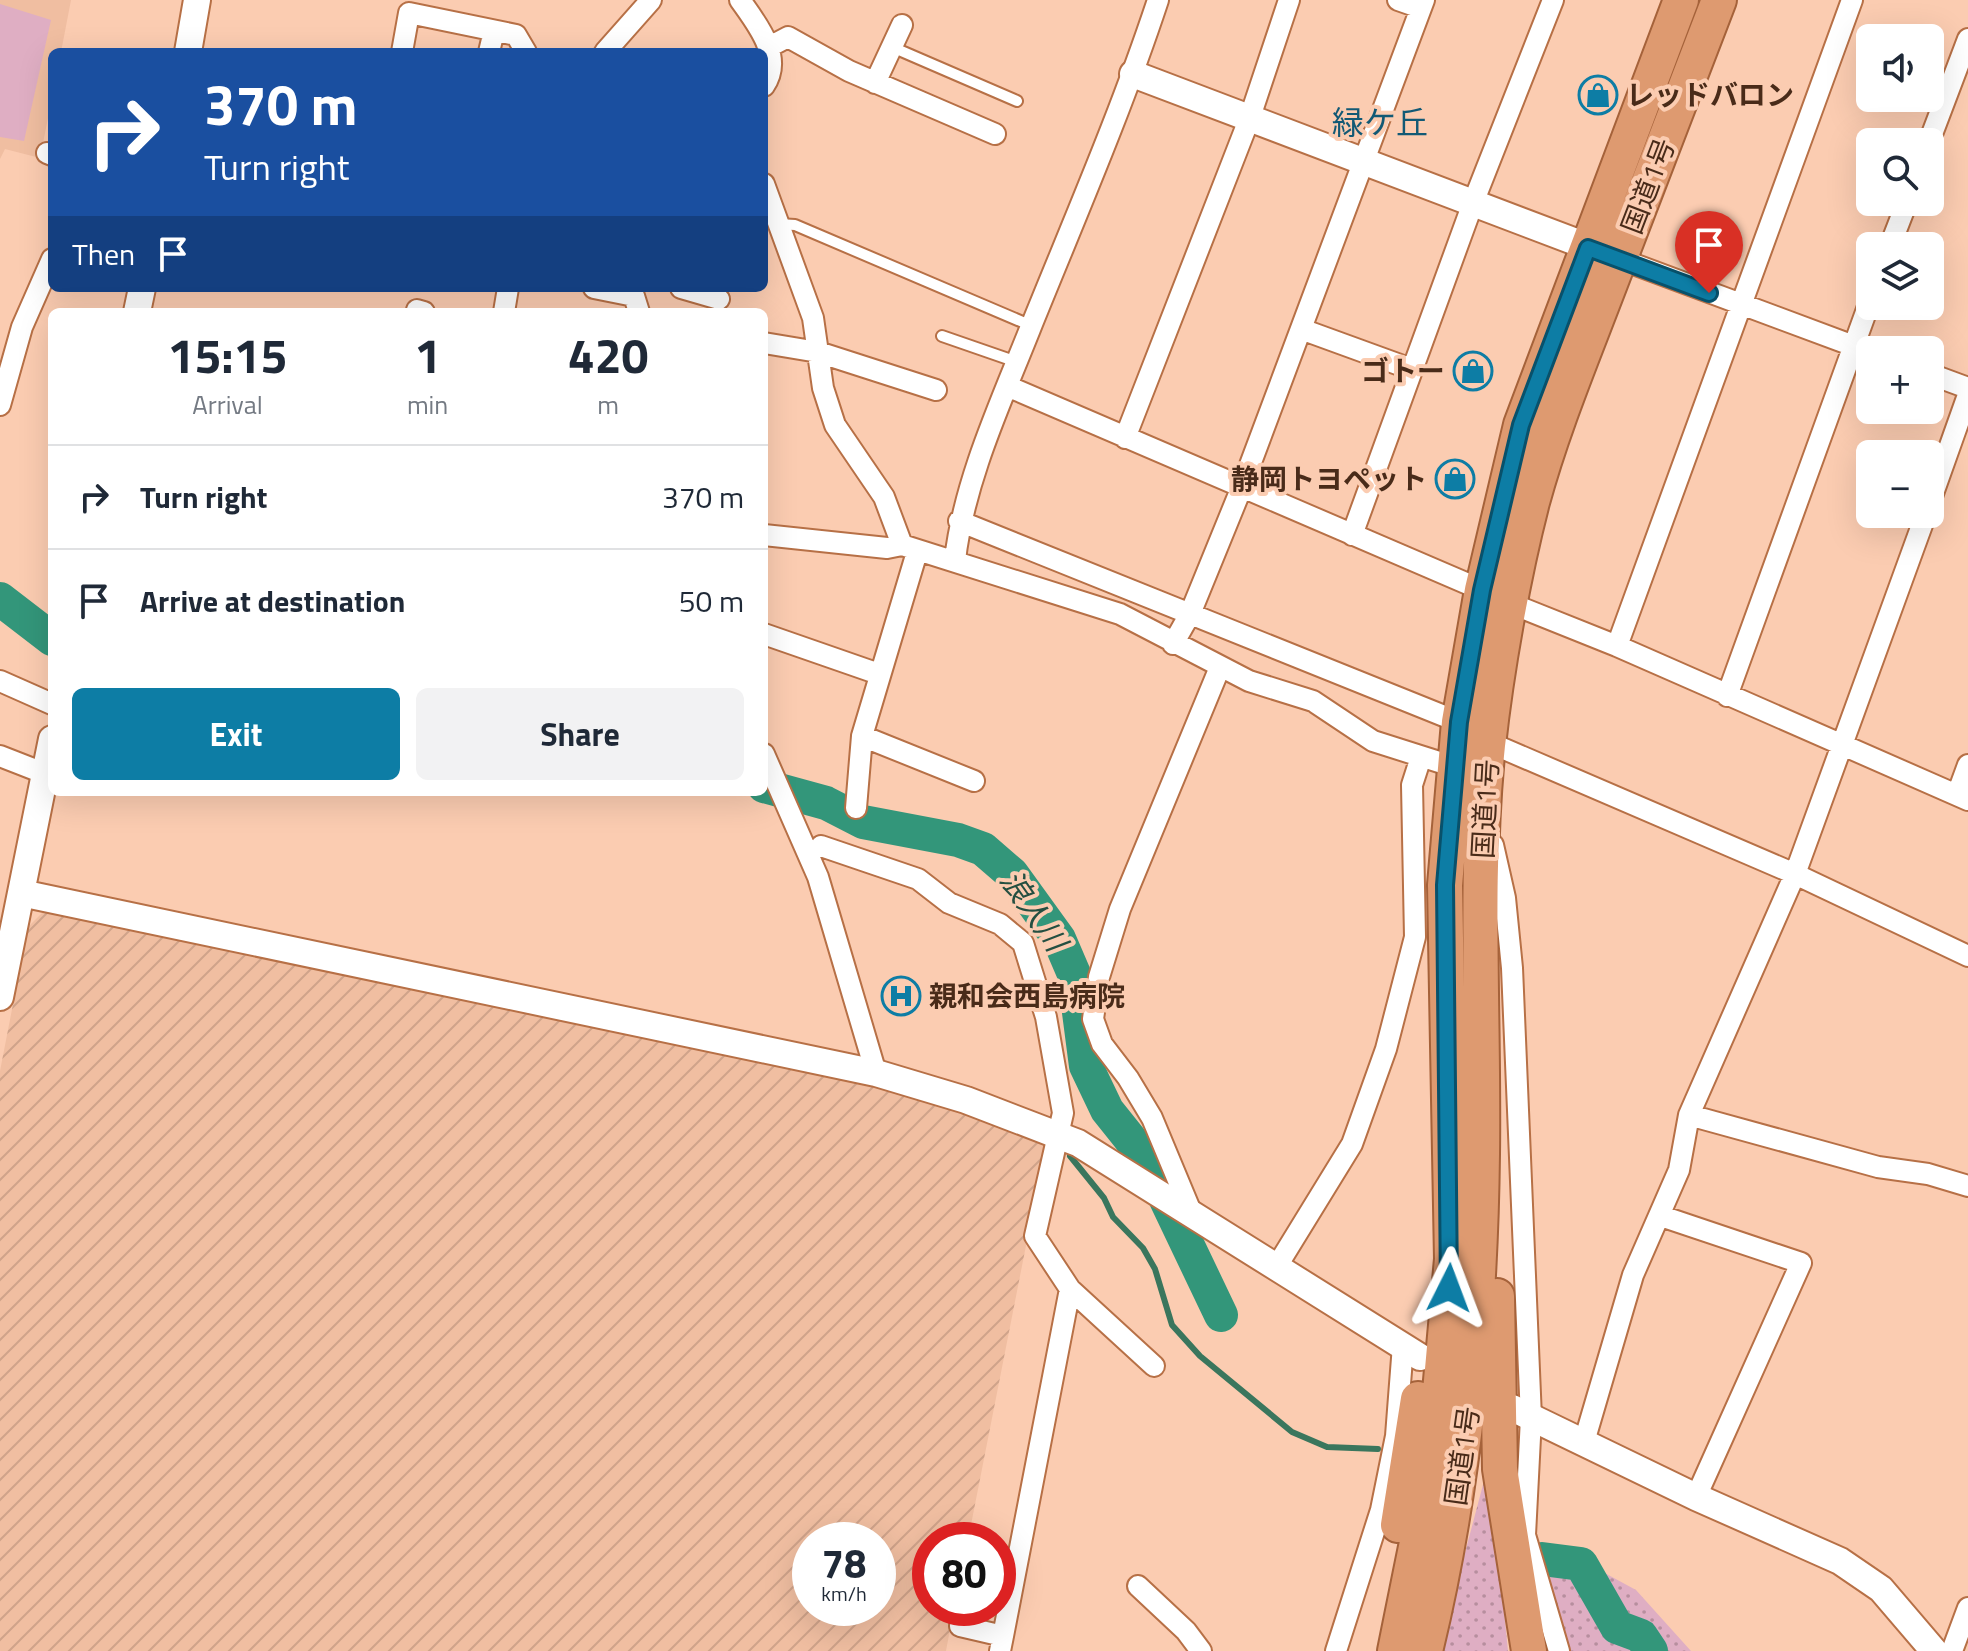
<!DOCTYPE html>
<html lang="en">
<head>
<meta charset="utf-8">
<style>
  :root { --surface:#fff; --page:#f2f2f3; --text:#1f2937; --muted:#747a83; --line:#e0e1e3; --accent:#0d7da5 }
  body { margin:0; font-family:"Titillium Web","Noto Sans JP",sans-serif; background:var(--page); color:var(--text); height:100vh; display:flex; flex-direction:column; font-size:30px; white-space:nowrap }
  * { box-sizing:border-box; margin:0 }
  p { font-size:26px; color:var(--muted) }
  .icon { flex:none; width:44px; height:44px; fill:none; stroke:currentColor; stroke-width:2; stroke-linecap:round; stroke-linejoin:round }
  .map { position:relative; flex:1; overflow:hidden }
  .side { position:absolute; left:48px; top:308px; width:720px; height:488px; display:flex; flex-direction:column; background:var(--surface); border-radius:12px; box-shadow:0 8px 32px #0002 }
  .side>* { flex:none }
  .banner { position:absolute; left:48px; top:48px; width:720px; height:244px; border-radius:12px; box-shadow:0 8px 32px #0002; background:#1a4fa0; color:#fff; overflow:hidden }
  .buttons { position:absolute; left:1856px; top:24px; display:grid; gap:16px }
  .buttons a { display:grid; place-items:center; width:88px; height:88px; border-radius:12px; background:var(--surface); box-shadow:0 8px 32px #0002; font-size:40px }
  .speed { position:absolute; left:792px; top:1522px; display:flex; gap:16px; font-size:40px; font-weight:700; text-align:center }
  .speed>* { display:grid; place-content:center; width:104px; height:104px; border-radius:50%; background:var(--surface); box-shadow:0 8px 32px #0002; line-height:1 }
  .speed small { font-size:20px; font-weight:400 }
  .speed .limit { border:12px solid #d22; background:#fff; color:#111 }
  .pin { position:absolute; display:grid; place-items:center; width:68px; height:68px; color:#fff; margin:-82px -34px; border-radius:50% 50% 50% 0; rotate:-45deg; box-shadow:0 0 8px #0007 }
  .pin .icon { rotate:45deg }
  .me { position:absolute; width:88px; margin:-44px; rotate:3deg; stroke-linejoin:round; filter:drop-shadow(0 0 6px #0008) }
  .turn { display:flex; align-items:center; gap:28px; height:168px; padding:0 24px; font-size:36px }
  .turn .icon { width:104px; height:104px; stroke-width:2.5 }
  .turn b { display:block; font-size:56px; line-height:68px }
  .then { display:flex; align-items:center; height:76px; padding:0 24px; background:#0003; gap:16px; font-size:30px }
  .eta { display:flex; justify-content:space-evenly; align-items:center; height:136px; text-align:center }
  .eta b { font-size:48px; font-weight:700; line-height:56px }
  .primary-button { display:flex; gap:16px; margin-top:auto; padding:16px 24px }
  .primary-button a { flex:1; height:92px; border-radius:12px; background:var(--accent); color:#fff; font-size:32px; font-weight:700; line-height:92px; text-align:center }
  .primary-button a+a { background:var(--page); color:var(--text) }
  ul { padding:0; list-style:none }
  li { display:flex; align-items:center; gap:24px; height:104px; padding:0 24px; border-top:2px solid var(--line) }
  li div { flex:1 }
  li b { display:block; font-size:30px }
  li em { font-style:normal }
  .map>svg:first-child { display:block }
  .built { fill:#f0bea1 }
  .industrial { fill:url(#industrial-furrows); fill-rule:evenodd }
  .grass { fill:url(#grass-dots) }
  .pitch { fill:#dfaec3 }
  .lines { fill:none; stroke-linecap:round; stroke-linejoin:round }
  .stream { stroke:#3a765d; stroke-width:6 }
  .river { stroke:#33967a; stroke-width:34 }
  .service-casing { stroke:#b77046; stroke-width:14 }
  .minor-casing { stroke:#b77046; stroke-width:24 }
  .tertiary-casing { stroke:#b77046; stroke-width:30 }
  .trunk-casing { stroke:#a5623a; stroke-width:38 }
  .service { stroke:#fff; stroke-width:10 }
  .minor { stroke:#fff; stroke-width:20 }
  .tertiary { stroke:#fff; stroke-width:26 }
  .trunk { stroke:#de9a70; stroke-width:34 }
  .route-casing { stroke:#08516b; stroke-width:20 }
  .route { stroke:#0d7da5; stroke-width:14 }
  .labels { text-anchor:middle; stroke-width:8; stroke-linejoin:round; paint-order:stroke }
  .poi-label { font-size:28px; font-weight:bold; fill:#492b19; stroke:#fbccb1; text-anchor:start }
  .street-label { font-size:28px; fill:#492b19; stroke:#fbccb1 }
  .water-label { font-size:30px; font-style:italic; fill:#254f41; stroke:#fbccb1 }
  .quarter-label { font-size:32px; fill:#125975; stroke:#fbccb1 }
</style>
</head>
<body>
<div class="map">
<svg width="1968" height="1651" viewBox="0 0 1968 1651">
  <defs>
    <pattern id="industrial-furrows" width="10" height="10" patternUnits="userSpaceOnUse" patternTransform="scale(2)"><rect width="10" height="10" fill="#f0bea1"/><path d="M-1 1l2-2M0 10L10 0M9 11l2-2" fill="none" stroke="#cfa38a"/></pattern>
    <pattern id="grass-dots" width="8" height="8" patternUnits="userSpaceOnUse" patternTransform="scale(2)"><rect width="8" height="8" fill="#dfaec3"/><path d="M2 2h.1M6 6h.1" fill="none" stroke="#b78e9e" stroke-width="1.8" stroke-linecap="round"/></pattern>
  </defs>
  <rect width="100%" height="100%" fill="#fbccb1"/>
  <path class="built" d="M0 0H71L61 52H52V98L40 158 5 149 0 159Z"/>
  <path class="industrial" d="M46 909 871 1080 1047 1139 968 1540H930V1608H954L946 1651H0V1071L28 927ZM810 1540H878V1608H810Z"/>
  <path class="grass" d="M1489 1462 1508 1651H1439Z
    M1590 1565 1636 1590 1691 1651H1564L1545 1569Z"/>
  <path class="pitch" d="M0 4 51 20 24 141 0 137Z"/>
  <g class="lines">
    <path class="stream" d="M1070 1156 1104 1198 1113 1217 1143 1248 1155 1269 1172 1325 1200 1356 1292 1432 1327 1447 1378 1449"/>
    <path class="river" d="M0 599 52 639
      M764 786 826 803 863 822 958 840 983 849 1012 874 1059 939 1074 974 1086 1066 1107 1110 1147 1160 1221 1315
      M1542 1559 1581 1564 1617 1627 1641 1636 1651 1651"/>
    <g class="service-casing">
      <path id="service" d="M892 47 1017 101
        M778 224 795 225 1032 326
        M942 336 1017 362"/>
    </g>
    <g class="minor-casing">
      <path id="minor" d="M740 0C757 24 784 57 764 86
        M1398 0 1421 8
        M769 47 788 37 849 71 995 134
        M402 52 409 13 516 35 526 52
        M489 52 494 31
        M605 52 651 0
        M875 83 902 25
        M1929 142 1968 39
        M47 153 52 155
        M764 184 813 318 823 388 835 425 884 497 902 545
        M1890 246 1907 202
        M1620 259 1870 352
        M594 288 634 296 639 312
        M681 288 719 299
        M417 310 424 312
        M504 312 508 288
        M1301 329 1411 369
        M764 343 818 352 936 390
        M1930 374 1968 388
        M1007 386 1482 590
        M0 405 22 327 52 259
        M1125 438 1250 117 1289 0
        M1930 502 1968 395
        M959 521 1459 722
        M764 535 887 548 902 545 1120 614 1249 681 1313 701 1373 741 1458 768
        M1352 535 1473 203 1553 0
        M955 560C964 481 1001 402 1030 329 1074 220 1121 112 1158 0
        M1512 604 1617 646 1968 800
        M764 634 879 674
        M1173 644 1190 614 1241 489 1424 0
        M1617 646 1852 0
        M0 681 52 704
        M1727 696 1870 301
        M862 736 974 781
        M1488 742 1795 874 1968 956
        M764 754 818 877 876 1073
        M0 756 46 774
        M1957 795 1968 765
        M856 808 862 736 917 552
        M1493 845 1505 898 1512 968 1531 1418 1525 1535 1559 1651
        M821 846 918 879 949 903 1000 924 1023 943 1046 1017 1063 1113 1035 1236 1070 1289 1003 1636
        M1689 1115 1878 1167 1928 1174 1968 1186
        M1192 1214 1152 1118 1128 1078 1102 1044 1093 1019 1099 977 1120 909 1220 667
        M1661 1216 1801 1263 1696 1497
        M1277 1266 1352 1144 1386 1049 1415 937 1412 785 1421 757
        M1070 1289 1154 1366
        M1584 1442 1633 1275 1679 1170 1689 1115 1795 874 1926 514
        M1138 1586 1186 1631 1201 1651
        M960 1626 1003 1636 1000 1651
        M1336 1651 1381 1510 1396 1436 1403 1345
        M1952 1651 1968 1608"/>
    </g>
    <g class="tertiary-casing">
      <path id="tertiary" d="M188 52 197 0
        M1133 74 1605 253
        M137 312 142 288
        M21 893 876 1073 966 1100 1078 1143 1420 1357
        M0 997 52 739
        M1512 1408 1696 1497 1840 1561 1881 1589 1934 1651"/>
    </g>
    <g class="trunk-casing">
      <path id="trunk" d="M1497 1296 1500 1469 1529 1651
        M1398 1525 1418 1399
        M1395 1651 1434 1458 1452 1259 1445 885 1459 722 1482 590 1521 425 1681 0
        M1425 1651C1465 1487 1480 1322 1482 1154 1484 1018 1474 880 1488 745 1496 671 1513 575 1532 502 1551 432 1580 362 1606 294 1644 196 1681 98 1719 0"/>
    </g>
    <use href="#service" class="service"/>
    <use href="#minor" class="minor"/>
    <use href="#tertiary" class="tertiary"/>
    <use href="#trunk" class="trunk"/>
  </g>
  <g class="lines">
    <g class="route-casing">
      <path id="route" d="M1449 1288 1445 885 1459 722 1482 590 1521 425 1588 248 1709 293"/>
    </g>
    <use href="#route" class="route"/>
  </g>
  <defs>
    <g id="shop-ring" transform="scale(2)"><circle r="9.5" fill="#fbccb1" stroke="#0d7da5" stroke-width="1.5"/><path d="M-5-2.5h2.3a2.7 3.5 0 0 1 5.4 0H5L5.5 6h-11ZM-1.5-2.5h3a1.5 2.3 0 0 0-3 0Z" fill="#0d7da5"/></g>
    <g id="hospital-ring" transform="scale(2)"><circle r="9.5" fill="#fbccb1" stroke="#0d7da5" stroke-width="1.5"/><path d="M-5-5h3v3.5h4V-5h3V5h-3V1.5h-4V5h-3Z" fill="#0d7da5"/></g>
  </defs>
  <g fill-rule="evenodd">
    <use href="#shop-ring" x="1598" y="95"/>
    <use href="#shop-ring" x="1473" y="371"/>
    <use href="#shop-ring" x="1455" y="479"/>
    <use href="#hospital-ring" x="901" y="996"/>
  </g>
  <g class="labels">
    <g class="poi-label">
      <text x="1626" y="105">レッドバロン</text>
      <text x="1445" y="381" text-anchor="end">ゴトー</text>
      <text x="1427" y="489" text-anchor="end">静岡トヨペット</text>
      <text x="929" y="1006">親和会西島病院</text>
    </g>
    <g class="street-label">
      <text transform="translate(1648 186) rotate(-69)" y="10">国道1号</text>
      <text transform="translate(1485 809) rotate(-87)" y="10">国道1号</text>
      <text transform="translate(1462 1456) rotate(-82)" y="10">国道1号</text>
    </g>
    <g class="water-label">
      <text transform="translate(1033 911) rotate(55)" y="10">浪人川</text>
    </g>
    <g class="quarter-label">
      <text x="1380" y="134">緑ケ丘</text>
    </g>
  </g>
</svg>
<div class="buttons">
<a><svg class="icon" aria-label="sound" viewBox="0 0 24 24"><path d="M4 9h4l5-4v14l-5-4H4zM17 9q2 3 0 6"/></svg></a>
<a><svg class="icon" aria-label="search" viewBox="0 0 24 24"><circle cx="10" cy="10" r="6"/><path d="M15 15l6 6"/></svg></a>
<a><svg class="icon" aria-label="layers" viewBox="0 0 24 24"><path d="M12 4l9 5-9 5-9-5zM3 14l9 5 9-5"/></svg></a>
<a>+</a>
<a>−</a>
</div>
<div class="speed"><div>78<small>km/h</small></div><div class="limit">80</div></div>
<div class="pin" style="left:1709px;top:293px;background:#d93025"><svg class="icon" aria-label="arrive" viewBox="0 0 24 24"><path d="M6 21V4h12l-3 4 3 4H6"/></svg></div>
<svg class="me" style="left:1449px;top:1288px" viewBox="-20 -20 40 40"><path d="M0-17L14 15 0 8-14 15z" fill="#0d7da5" stroke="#fff" stroke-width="4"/></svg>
<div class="banner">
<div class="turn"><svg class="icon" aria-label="right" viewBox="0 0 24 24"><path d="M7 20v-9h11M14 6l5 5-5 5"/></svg><div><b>370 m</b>Turn right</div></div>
<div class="then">Then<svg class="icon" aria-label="arrive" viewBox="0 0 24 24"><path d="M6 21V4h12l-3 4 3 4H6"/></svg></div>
</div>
<section class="side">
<div class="eta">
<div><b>15:15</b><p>Arrival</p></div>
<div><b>1</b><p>min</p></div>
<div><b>420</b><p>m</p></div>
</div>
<ul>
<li><svg class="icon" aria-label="right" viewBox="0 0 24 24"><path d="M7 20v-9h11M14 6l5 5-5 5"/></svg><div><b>Turn right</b></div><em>370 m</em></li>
<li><svg class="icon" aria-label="arrive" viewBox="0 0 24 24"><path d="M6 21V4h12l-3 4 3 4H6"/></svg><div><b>Arrive at destination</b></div><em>50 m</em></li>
</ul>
<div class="primary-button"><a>Exit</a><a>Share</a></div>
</section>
</div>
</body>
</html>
